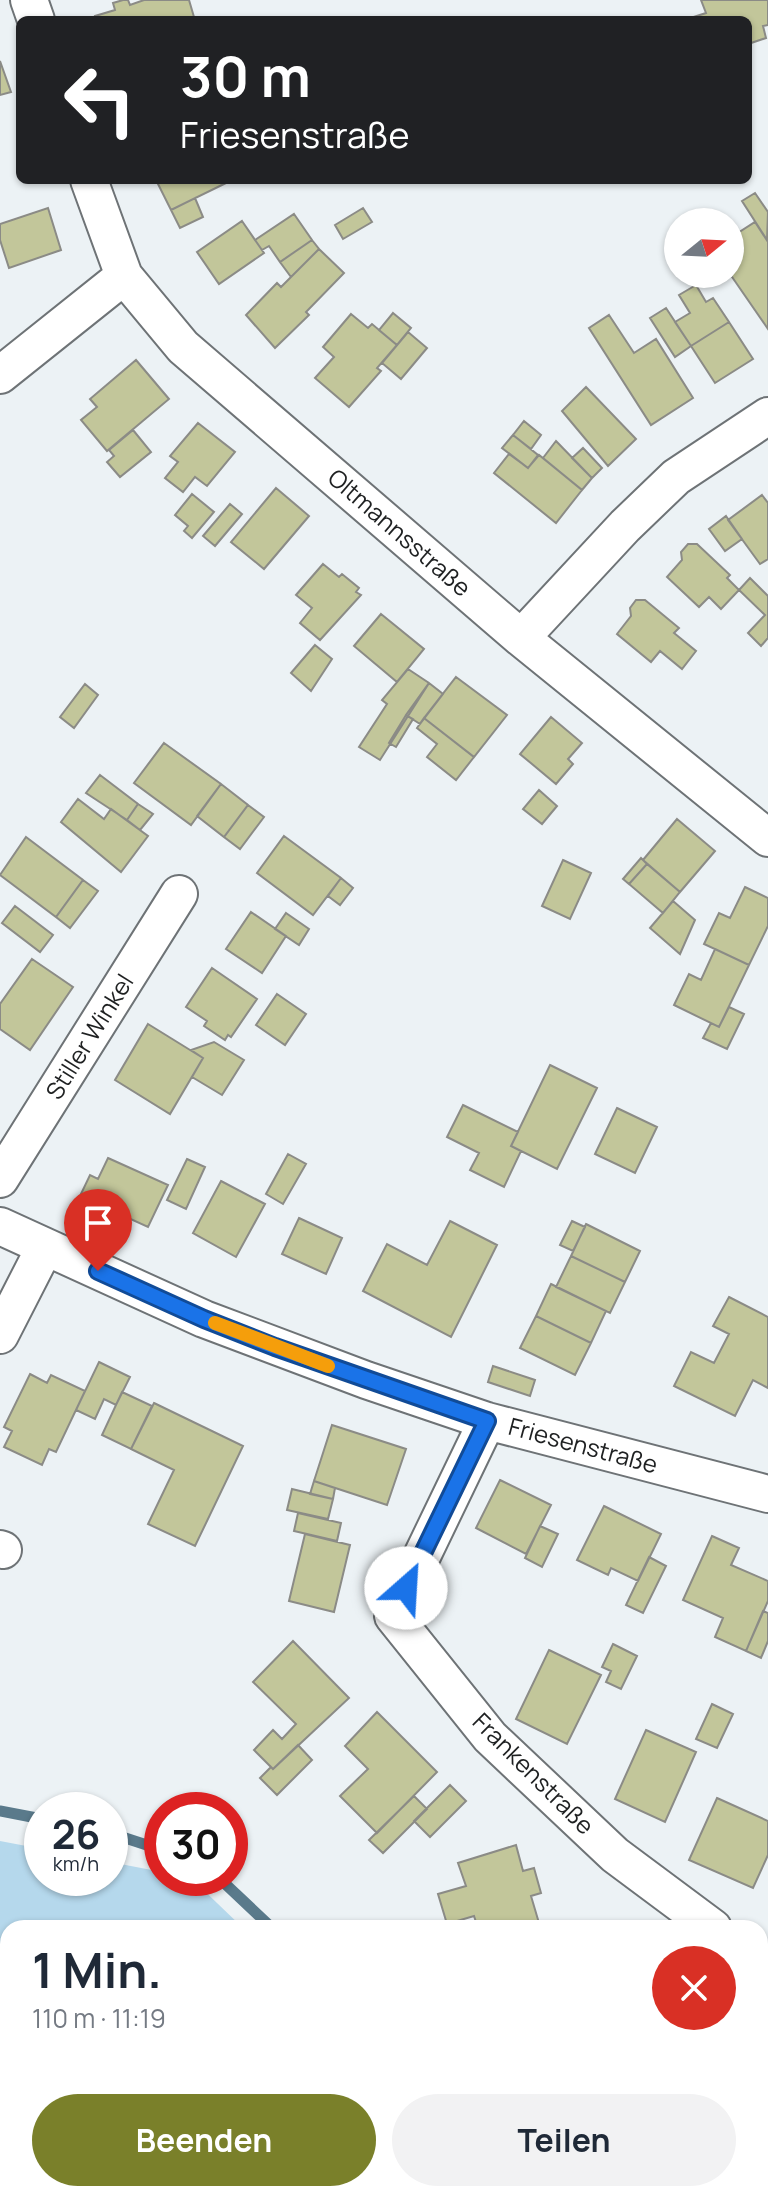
<!DOCTYPE html>
<html lang="de">
<head>
<meta charset="utf-8">
<style>
  :root { --surface:#fff; --page:#f2f2f3; --text:#1f2937; --muted:#747a83; --accent:#7a802a }
  body { margin:0; font-family:Manrope,sans-serif; background:var(--page); color:var(--text); height:100vh; display:flex; flex-direction:column; font-size:30px; white-space:nowrap }
  * { box-sizing:border-box; margin:0 }
  p { font-size:26px; color:var(--muted) }
  .icon { flex:none; width:44px; height:44px; fill:none; stroke:currentColor; stroke-width:2; stroke-linecap:round; stroke-linejoin:round }
  .map { position:relative; flex:1; overflow:hidden }
  .details { position:absolute; left:0px; top:1920px; width:768px; height:282px; display:flex; flex-direction:column; background:var(--surface); border-radius:24px 24px 0 0; box-shadow:0 2px 6px #0004 }
  .details>* { flex:none }
  .banner { position:absolute; left:16px; top:16px; width:736px; height:168px; border-radius:12px; box-shadow:0 2px 6px #0004; background:#202124; color:#fff; overflow:hidden }
  .needle { width:52px; rotate:72deg }
  .buttons { position:absolute; left:664px; top:208px; display:grid; gap:16px }
  .buttons a { display:grid; place-items:center; width:80px; height:80px; border-radius:50%; background:var(--surface); box-shadow:0 2px 6px #0004; font-size:40px }
  .speed { position:absolute; left:24px; top:1792px; display:flex; gap:16px; font-size:40px; font-weight:700; text-align:center }
  .speed>* { display:grid; place-content:center; width:104px; height:104px; border-radius:50%; background:var(--surface); box-shadow:0 2px 6px #0004; line-height:1 }
  .speed small { font-size:20px; font-weight:400 }
  .speed .limit { border:12px solid #d22; background:#fff; color:#111 }
  .pin { position:absolute; display:grid; place-items:center; width:68px; height:68px; color:#fff; margin:-82px -34px; border-radius:50% 50% 50% 0; rotate:-45deg; box-shadow:0 0 8px #0007 }
  .pin .icon { rotate:45deg }
  .me { position:absolute; width:88px; margin:-44px; rotate:26deg; stroke-linejoin:round; filter:drop-shadow(0 0 6px #0008) }
  .turn { display:flex; align-items:center; gap:28px; height:168px; padding:0 32px; font-size:36px }
  .turn .icon { width:104px; height:104px; stroke-width:2.5 }
  .turn b { display:block; font-size:56px; line-height:68px }
  .round { display:grid; place-items:center; flex:none; width:84px; height:84px; border-radius:42px; background:var(--page) }
  .head { display:flex; align-items:center; justify-content:space-between; height:136px; padding:0 32px }
  h1 { font-size:48px; font-weight:700; line-height:60px }
  .cta { display:flex; gap:16px; margin-top:auto; padding:16px 32px }
  .cta a { flex:1; height:92px; border-radius:48px; background:var(--accent); color:#fff; font-size:32px; font-weight:700; line-height:92px; text-align:center }
  .cta a+a { background:var(--page); color:var(--text) }
  .map>svg:first-child { display:block }
  .green { fill:#b5d8ec }
  .lines { fill:none; stroke-linecap:round; stroke-linejoin:round }
  .stream { stroke:#5a7a8b; stroke-width:11 }
  .building { fill:#c2c69a; stroke:#8b8b86; stroke-width:2 }
  .street-casing { stroke:#6e7376; stroke-width:40 }
  .street { stroke:#fff; stroke-width:36 }
  .route-casing { stroke:#114b97; stroke-width:20 }
  .route { stroke:#1a73e8; stroke-width:14 }
  .slow { stroke:#f59e0b; stroke-width:14 }
  .labels { text-anchor:middle; stroke-width:7; stroke-linejoin:round; paint-order:stroke }
  .street-label { font-size:24px; fill:#1e2021; stroke:#fff }
</style>
</head>
<body>
<div class="map">
<svg width="768" height="2201" viewBox="0 0 768 2201">
  <rect width="100%" height="100%" fill="#ecf2f5"/>
  <path class="green" d="M0 1841 42 1849V1878H110V1862L162 1872V1878H191L243 1928H8V2194H517L524 2201H0Z"/>
  <g class="lines">
    <path class="stream" d="M0 1811 42 1819
      M110 1833 162 1850
      M219 1878 272 1928
      M545 2194 552 2201"/>
  </g>
  <path class="building" d="M123 0H128L130 5 144 0H189L194 17 184 20H96L95 16 115 10 113 3Z
    M701 0H768V25L763 26 766 38 748 44V20H691L690 18 706 13Z
    M0 61 11 92 0 95Z
    M156 180H224L226 183 171 210Z
    M755 193 768 212 767 240 742 201Z
    M195 198 203 217 180 228 171 210Z
    M48 208 61 250 9 268 0 240V224Z
    M363 208 372 222 343 239 335 225Z
    M294 214 312 240 280 262 269 246 262 250 255 240Z
    M242 221 264 253 219 284 197 252Z
    M755 222 768 242V329L730 274V238Z
    M312 240 319 249 291 277 280 262Z
    M319 249 344 273 306 312 309 315 275 348 246 315 277 283 281 287Z
    M696 285 706 302 713 298 729 322 691 346 675 322 690 313 679 295Z
    M666 308 691 346 675 357 650 318Z
    M393 313 411 328 397 345 379 330Z
    M351 314 368 328 372 324 397 345 377 368 381 371 349 407 315 378 334 357 323 347Z
    M609 315 634 353 656 339 693 398 651 425 589 328Z
    M729 322 753 359 715 383 691 346Z
    M408 332 427 348 401 379 382 363Z
    M136 360 169 399 107 451 81 420 97 407 90 399Z
    M586 387 636 439 608 466 562 411Z
    M524 421 541 435 531 449 513 435Z
    M198 423 235 452 207 486 195 477 183 492 165 478 178 462 170 456Z
    M133 430 151 452 120 477 107 462 114 456 109 450Z
    M513 435 538 455 528 468 502 448Z
    M556 441 592 478 582 490 543 458Z
    M583 448 602 468 592 478 572 458Z
    M509 454 528 468 539 455 582 490 556 523 494 473Z
    M276 488 309 516 264 569 231 542Z
    M192 494 214 512 192 538 184 531 188 526 175 515Z
    M762 495 768 503V559L760 564 728 520Z
    M230 504 242 514 215 546 203 536Z
    M726 516 742 539 725 551 709 529Z
    M688 544H697L730 575 727 578 739 590 721 609 709 597 699 607 667 577 682 560 681 552Z
    M323 564 339 577 342 574 359 588 356 592 361 595 320 640 300 623 312 608 296 595Z
    M750 578 768 596V638L761 646 748 633 765 615 739 590Z
    M636 600H645L679 628 674 633 696 651 682 669 660 651 651 662 617 634 631 616 630 608Z
    M381 614 424 649 397 682 354 646Z
    M315 645 332 659 311 691 291 673Z
    M408 669 429 683 380 760 359 747 387 704 382 700Z
    M456 677 507 715 474 757 424 718Z
    M429 683 443 694 420 724 406 715Z
    M85 684 98 695 74 728 60 717Z
    M406 715 413 719 396 747 389 743Z
    M551 717 582 743 568 759 573 764 556 784 520 754Z
    M424 718 474 757 456 780 427 757 437 744 417 728Z
    M164 743 221 784 191 825 134 783Z
    M100 775 138 804 127 820 86 793Z
    M221 784 248 805 224 837 197 816Z
    M539 790 557 806 542 824 523 809Z
    M78 799 104 819 111 809 148 836 121 872 61 822Z
    M138 804 153 814 140 830 127 820Z
    M248 805 264 817 240 849 224 837Z
    M677 819 715 851 680 892 643 860Z
    M284 836 341 878 313 915 257 873Z
    M26 837 83 880 56 917 0 875Z
    M641 858 647 864 629 884 623 879Z
    M563 860 591 873 570 919 542 906Z
    M647 864 680 892 663 913 629 884Z
    M341 878 353 888 340 905 328 896Z
    M83 880 98 891 70 928 56 917Z
    M745 887 768 898V926L749 965 704 944 719 913 730 918Z
    M673 901 695 920 680 954 650 928Z
    M15 906 53 935 40 952 2 923Z
    M251 912 286 936 262 973 226 949Z
    M286 913 309 929 299 945 275 929Z
    M715 949 749 965 719 1027 674 1005 689 974 701 980Z
    M32 959 73 987 30 1050 0 1029V1004Z
    M212 968 257 999 231 1037 228 1035 225 1040 204 1026 207 1021 186 1007Z
    M277 994 306 1014 285 1045 256 1025Z
    M729 1007 744 1014 727 1049 703 1038 711 1023 719 1027Z
    M148 1024 203 1058 170 1114 115 1080Z
    M214 1042 244 1060 222 1095 192 1077 203 1058 191 1050Z
    M550 1065 597 1088 557 1169 511 1146Z
    M463 1105 518 1132 511 1146 521 1151 504 1187 470 1170 479 1153 447 1137Z
    M617 1108 657 1127 635 1173 595 1154Z
    M288 1154 306 1164 283 1204 266 1194Z
    M108 1158 168 1185 148 1227 80 1196 90 1175 98 1179Z
    M187 1159 205 1167 186 1209 167 1200Z
    M221 1181 265 1204 236 1257 193 1233Z
    M299 1218 342 1238 326 1274 282 1254Z
    M450 1221 497 1245 451 1337 363 1291 387 1244 427 1265Z
    M572 1221 585 1227 573 1251 560 1245Z
    M586 1224 640 1251 625 1282 571 1256Z
    M571 1256 625 1282 610 1313 556 1287Z
    M551 1284 606 1311 591 1343 536 1316Z
    M729 1297 768 1317V1388L753 1380 735 1416 674 1386 691 1352 714 1363 729 1334 713 1326Z
    M536 1316 591 1343 575 1375 520 1348Z
    M99 1362 130 1377 116 1405 104 1399 95 1419 76 1410Z
    M493 1366 535 1380 530 1396 488 1382Z
    M30 1374 47 1383 51 1375 85 1391 56 1452 49 1449 42 1465 4 1447 12 1431 4 1427Z
    M122 1392 152 1406 131 1449 102 1435Z
    M154 1403 243 1446 195 1546 148 1524 174 1470 131 1449Z
    M332 1425 406 1449 387 1505 314 1481Z
    M500 1480 551 1505 526 1554 476 1528Z
    M314 1481 335 1488 333 1499 310 1494Z
    M292 1489 333 1499 328 1519 287 1510Z
    M604 1506 661 1534 638 1581 611 1568 608 1575 577 1560Z
    M298 1513 341 1523 337 1541 294 1531Z
    M540 1526 558 1534 542 1567 525 1558Z
    M305 1534 350 1545 334 1612 289 1601Z
    M712 1536 739 1548 731 1565 768 1581V1601L746 1651 715 1637 723 1618 683 1600Z
    M649 1557 666 1566 643 1613 626 1605Z
    M763 1611 768 1613V1641L761 1658 746 1651Z
    M293 1641 349 1698 273 1769 254 1750 273 1730 282 1739 296 1724 253 1682Z
    M613 1644 637 1656 621 1689 606 1682 611 1671 602 1667Z
    M549 1650 601 1675 567 1744 516 1719Z
    M712 1704 733 1714 717 1748 696 1739Z
    M377 1712 437 1772 377 1833 340 1796 368 1769 345 1746Z
    M646 1730 696 1752 665 1822 615 1799Z
    M298 1745 312 1760 277 1795 260 1778 271 1767 273 1769Z
    M450 1785 466 1801 430 1837 414 1821Z
    M414 1796 427 1809 383 1853 369 1840Z
    M717 1798 768 1821V1855L753 1888 689 1860Z
    M516 1845 523 1871 534 1868 541 1893 531 1896 539 1923 521 1928H478L474 1916 447 1924 438 1894 466 1886 458 1863Z
    M760 2050 768 2058V2089L760 2097Z"/>
  <g class="lines">
    <g class="street-casing">
      <path id="street" d="M29 0 36 20
        M89 180 124 276 183 347 521 638 768 838
        M0 375 124 276
        M521 638 625 526 676 477 768 416
        M0 1179 179 894
        M0 1226 204 1319 366 1380 487 1421 768 1494
        M0 1335 45 1247
        M487 1421 393 1616 490 1737 615 1855 713 1928
        M0 1549 3 1550
        M760 1963 768 1969"/>
    </g>
    <use href="#street" class="street"/>
  </g>
  <g class="lines">
    <g class="route-casing">
      <path id="route" d="M98 1271 204 1319 275 1347 487 1421 406 1588"/>
    </g>
    <use href="#route" class="route"/>
    <path class="slow" d="M215 1323 328 1366"/>
  </g>
  <g class="labels">
    <g class="street-label">
      <text transform="translate(399 533) rotate(41)" y="8">Oltmannsstraße</text>
      <text transform="translate(90 1037) rotate(-58)" y="8">Stiller Winkel</text>
      <text transform="translate(583 1446) rotate(15)" y="8">Friesenstraße</text>
      <text transform="translate(533 1774) rotate(45)" y="8">Frankenstraße</text>
    </g>
  </g>
</svg>
<div class="buttons">
<a><svg class="needle" viewBox="-14 -14 28 28"><path d="M0-13l5 13h-10z" fill="#e53935"/><path d="M0 13l5-13h-10z" fill="#747a83"/></svg></a>
</div>
<div class="speed"><div>26<small>km/h</small></div><div class="limit">30</div></div>
<div class="pin" style="left:98px;top:1271px;background:#d93025"><svg class="icon" aria-label="arrive" viewBox="0 0 24 24"><path d="M6 21V4h12l-3 4 3 4H6"/></svg></div>
<svg class="me" style="left:406px;top:1588px" viewBox="-20 -20 40 40"><circle r="19" fill="#fff"/><path d="M0-13L10 11 0 6-10 11z" fill="#1a73e8"/></svg>
<div class="banner">
<div class="turn"><svg class="icon" aria-label="left" viewBox="0 0 24 24"><path d="M17 20v-9H6M10 6l-5 5 5 5"/></svg><div><b>30 m</b>Friesenstraße</div></div>
</div>
<section class="details">
<div class="head"><div><h1>1 Min.</h1><p>110 m · 11:19</p></div><a class="round" style="background:#d93025;color:#fff"><svg class="icon" aria-label="close" viewBox="0 0 24 24"><path d="M6 6l12 12M18 6L6 18"/></svg></a></div>
<div class="cta"><a>Beenden</a><a>Teilen</a></div>
</section>
</div>
</body>
</html>
